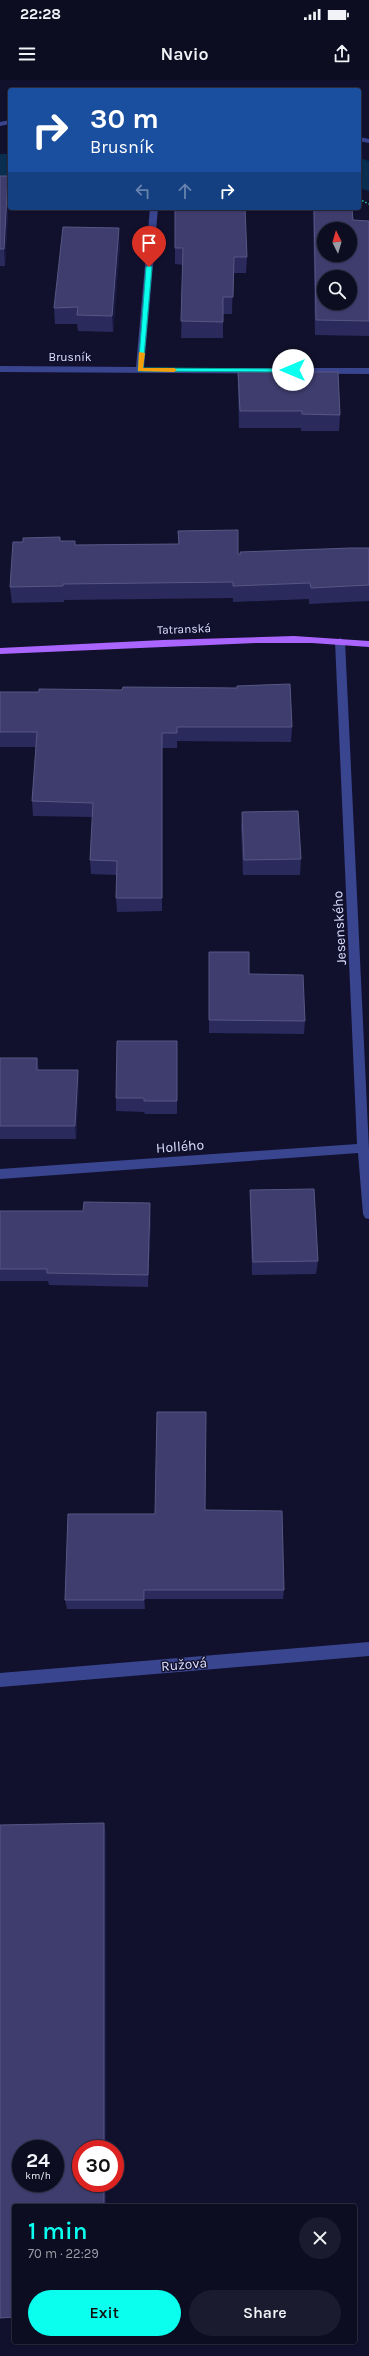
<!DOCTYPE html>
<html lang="en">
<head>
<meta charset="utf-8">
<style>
  :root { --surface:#0d0d22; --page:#1b1b2f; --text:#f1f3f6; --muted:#9a9ca5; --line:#2d2d40; --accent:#0affee }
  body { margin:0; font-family:Karla,sans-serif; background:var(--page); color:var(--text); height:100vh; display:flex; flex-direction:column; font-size:15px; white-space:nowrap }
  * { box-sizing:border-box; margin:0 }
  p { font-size:13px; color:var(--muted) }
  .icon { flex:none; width:22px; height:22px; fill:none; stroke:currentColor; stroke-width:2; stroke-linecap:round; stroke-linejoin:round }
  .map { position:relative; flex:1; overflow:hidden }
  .panel { position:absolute; left:12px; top:2124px; width:345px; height:140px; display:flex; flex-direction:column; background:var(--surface); border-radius:4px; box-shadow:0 1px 3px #0004,0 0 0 1px var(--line) }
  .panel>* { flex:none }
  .hud { position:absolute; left:8px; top:8px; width:353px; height:122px; border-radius:4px; box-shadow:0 1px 3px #0004,0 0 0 1px var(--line); background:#1a4fa0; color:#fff; overflow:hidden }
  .needle { width:26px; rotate:355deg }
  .controls { position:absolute; left:317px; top:142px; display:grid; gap:8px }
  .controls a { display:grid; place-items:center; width:40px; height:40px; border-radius:50%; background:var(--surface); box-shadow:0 1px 3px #0004,0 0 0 1px var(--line); font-size:20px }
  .speed { position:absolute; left:12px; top:2060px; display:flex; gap:8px; font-size:20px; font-weight:700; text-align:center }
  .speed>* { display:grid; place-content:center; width:52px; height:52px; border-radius:50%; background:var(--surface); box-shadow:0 1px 3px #0004,0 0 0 1px var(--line); line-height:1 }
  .speed small { font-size:10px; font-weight:400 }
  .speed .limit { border:6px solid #d22; background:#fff; color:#111 }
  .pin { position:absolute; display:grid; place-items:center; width:34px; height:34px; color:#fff; margin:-41px -17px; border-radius:50% 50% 50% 0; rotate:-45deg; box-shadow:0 0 4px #0007 }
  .pin .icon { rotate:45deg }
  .me { position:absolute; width:44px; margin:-22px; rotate:270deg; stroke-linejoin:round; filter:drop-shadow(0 0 3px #0008) }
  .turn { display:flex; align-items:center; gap:14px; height:84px; padding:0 16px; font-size:18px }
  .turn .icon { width:52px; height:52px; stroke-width:2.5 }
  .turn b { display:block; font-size:28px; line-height:34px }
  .lanes { display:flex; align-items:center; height:38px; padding:0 16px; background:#0003; justify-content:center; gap:20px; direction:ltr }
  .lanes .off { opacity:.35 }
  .round { display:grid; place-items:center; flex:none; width:42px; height:42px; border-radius:21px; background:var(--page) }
  .overview { display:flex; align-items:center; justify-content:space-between; height:68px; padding:0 16px }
  h1 { font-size:24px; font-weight:600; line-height:30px; color:var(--accent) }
  .primary-button { display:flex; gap:8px; margin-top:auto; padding:8px 16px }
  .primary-button a { flex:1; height:46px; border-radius:24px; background:var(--accent); color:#111; font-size:16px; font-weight:600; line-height:46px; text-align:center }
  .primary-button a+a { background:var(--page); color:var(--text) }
  .status { display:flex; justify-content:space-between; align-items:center; height:28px; padding:0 20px; background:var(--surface); direction:ltr }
  .status svg { height:11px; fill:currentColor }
  header { display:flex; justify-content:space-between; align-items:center; height:52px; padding:0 16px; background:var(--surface); font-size:18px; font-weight:600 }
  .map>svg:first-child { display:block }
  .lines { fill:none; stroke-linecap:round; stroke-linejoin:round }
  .river { fill:#092e4f; fill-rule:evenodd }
  .path { stroke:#2bc6a2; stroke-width:1.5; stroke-dasharray:1.5 2; stroke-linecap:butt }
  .minor { fill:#3a458f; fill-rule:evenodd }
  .major { fill:#ab65ff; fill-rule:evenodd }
  .wall { fill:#2b2a5c }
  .shaded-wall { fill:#181842 }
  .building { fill:#3e3d6e; stroke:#575784; fill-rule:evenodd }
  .route { fill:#0affee; stroke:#06a69b }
  .slow { fill:#f59e0b }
  .labels { text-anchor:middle; stroke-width:3; stroke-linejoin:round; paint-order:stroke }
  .far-street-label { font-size:12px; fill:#dee0ff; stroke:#11112e }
  .street-label { font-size:14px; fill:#dee0ff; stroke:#11112e }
</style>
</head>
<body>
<div class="status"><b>22:28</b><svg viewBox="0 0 49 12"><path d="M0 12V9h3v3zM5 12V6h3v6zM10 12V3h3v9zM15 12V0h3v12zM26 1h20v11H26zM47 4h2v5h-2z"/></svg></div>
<header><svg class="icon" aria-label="menu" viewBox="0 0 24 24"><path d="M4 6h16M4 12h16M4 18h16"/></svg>Navio<svg class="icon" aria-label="share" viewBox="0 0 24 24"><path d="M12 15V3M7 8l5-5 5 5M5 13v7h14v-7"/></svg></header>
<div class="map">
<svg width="369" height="2276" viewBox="0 0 369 2276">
  <rect width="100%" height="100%" fill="#11112e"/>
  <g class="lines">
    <path class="river" d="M0 74H10V104H0Z
      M359 78 369 81V111L359 108Z"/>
    <path class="path" d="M0 107 10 106
      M359 119 369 124"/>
    <path class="minor" d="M10 40V44L0 46V42Z
      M359 57 369 59V63L359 61Z
      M150 128H158L144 288H369V294L0 292V286L136 287Z
      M340 558 345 561 369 1070V1139L365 1138 363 1134 358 1073 0 1099V1089L357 1064 335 561Z
      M369 1562V1576L0 1607V1593Z"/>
    <path class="major" d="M294 556 369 561V567L312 563H256L0 574V568L163 560Z"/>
  </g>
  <path class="wall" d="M0 96 9 113 5 186H0Z
    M175 128 247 177 246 193H233L232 234H223V258H181L183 185 175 184Z
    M313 128H352L353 140 369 141V256L315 255Z
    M120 164 113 252 78 251 77 244H55L54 228Z
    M238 292 340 335 339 351H301V348H239L238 309Z
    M178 451 238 474 369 468V521L309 524V519L233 522V518L64 520V522L12 523 10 507 60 457V461H75V465L178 464Z
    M0 612 292 647 291 662 177 661V668H162V831L117 832 116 818 117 795 91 794 90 780 93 737 33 736 32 721 36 667H0Z
    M242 732 301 779 300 795H243L241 747Z
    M209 872 249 894 305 941 304 954 209 953Z
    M177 961V1034H145L144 1032 116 1031V1018Z
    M0 978H37L39 990H78L79 1004 76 1059H0Z
    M250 1110 318 1181 316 1194 252 1195 250 1123Z
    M0 1131 151 1136 148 1207 49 1205 48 1201H0Z
    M205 1430 284 1510 283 1519H145V1529H67L65 1520 155 1434Z"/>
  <path class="shaded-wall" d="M8 96 9 113 5 186 4 169Z
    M119 148 120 164 113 252 112 236Z
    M37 978 39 991 37 990Z
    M78 990 79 1004 76 1059 75 1046Z
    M150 1123 151 1136 148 1207V1195Z
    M144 1510 145 1519V1529L144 1520Z
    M104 1743 106 1751V2069H104Z
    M104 2103H106V2126H104Z"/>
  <path class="building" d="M0 96H8L4 169H0Z
    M175 128H245L247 177H234L233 217H223V242L181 241 183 168H175Z
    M314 128H352L353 140 369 141V241L316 240ZM324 149H350V175H324ZM324 197H350V223H324Z
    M63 147 119 148 112 236 77 235 78 227 54 228Z
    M238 292H338L340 335 302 334V331H240Z
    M238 450V474H241L240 472 351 468H369V505L311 508 310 503 233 506V502L63 504V506L10 507 13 462H23V458L60 457V461H75V465L179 464 178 451Z
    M290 604 292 647H177V653H162V818H116L117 781 90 780 93 723 32 721 37 652H0V612H39V609L122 610 123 607 237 608V606Z
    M298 731 301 779 244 780 242 732Z
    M209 872H249V894L303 895 305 941 209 940Z
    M117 961H177V1021H144V1018H116Z
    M0 978H37V990H78L75 1046H0Z
    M314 1109 318 1181 253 1182 250 1110Z
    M84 1122 150 1123 148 1195 47 1193V1189H0V1131H83Z
    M157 1332H206L205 1430 282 1431 284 1510H144V1520H65L68 1434H155Z
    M104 1743V2069H81V2103H104V2126H14V2237L0 2238V1745ZM21 2069H55V2103H21Z"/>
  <path class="route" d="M149 185 152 187 143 288 293 289 295 292 138 291 146 187Z"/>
  <path class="slow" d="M139 272 145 273 143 288H174L177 290 174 292 138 291Z"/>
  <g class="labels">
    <g class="far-street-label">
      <text x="70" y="281">Brusník</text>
      <text transform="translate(184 549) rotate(-2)" y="4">Tatranská</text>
    </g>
    <g class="street-label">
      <text transform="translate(339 848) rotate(-93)" y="5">Jesenského</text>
      <text transform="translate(180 1066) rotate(-4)" y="5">Hollého</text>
      <text transform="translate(184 1584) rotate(-5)" y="5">Ružová</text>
    </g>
  </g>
</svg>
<div class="controls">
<a><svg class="needle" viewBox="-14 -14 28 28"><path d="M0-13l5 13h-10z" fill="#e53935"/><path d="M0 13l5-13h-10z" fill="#9a9ca5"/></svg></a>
<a><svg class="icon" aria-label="search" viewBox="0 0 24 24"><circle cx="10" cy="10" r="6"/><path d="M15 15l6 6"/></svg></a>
</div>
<div class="speed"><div>24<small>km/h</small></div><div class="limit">30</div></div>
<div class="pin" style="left:149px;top:187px;background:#d93025"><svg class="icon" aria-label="arrive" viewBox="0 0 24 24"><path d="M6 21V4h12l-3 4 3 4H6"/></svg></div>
<svg class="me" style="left:293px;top:290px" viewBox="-20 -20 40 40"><circle r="19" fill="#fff"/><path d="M0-13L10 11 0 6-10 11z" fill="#0affee"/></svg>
<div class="hud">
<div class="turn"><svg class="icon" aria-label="right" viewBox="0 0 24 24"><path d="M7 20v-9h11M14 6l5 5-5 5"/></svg><div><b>30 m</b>Brusník</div></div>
<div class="lanes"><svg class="icon off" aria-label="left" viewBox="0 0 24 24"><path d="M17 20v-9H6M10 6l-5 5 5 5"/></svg><svg class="icon off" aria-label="ahead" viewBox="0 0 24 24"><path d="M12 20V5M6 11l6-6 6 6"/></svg><svg class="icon" aria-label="right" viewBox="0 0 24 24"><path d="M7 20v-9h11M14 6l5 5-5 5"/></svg></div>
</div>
<section class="panel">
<div class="overview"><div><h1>1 min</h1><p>70 m · 22:29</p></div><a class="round"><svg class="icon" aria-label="close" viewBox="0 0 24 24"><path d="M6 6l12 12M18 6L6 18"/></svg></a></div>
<div class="primary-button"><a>Exit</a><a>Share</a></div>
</section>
</div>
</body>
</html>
